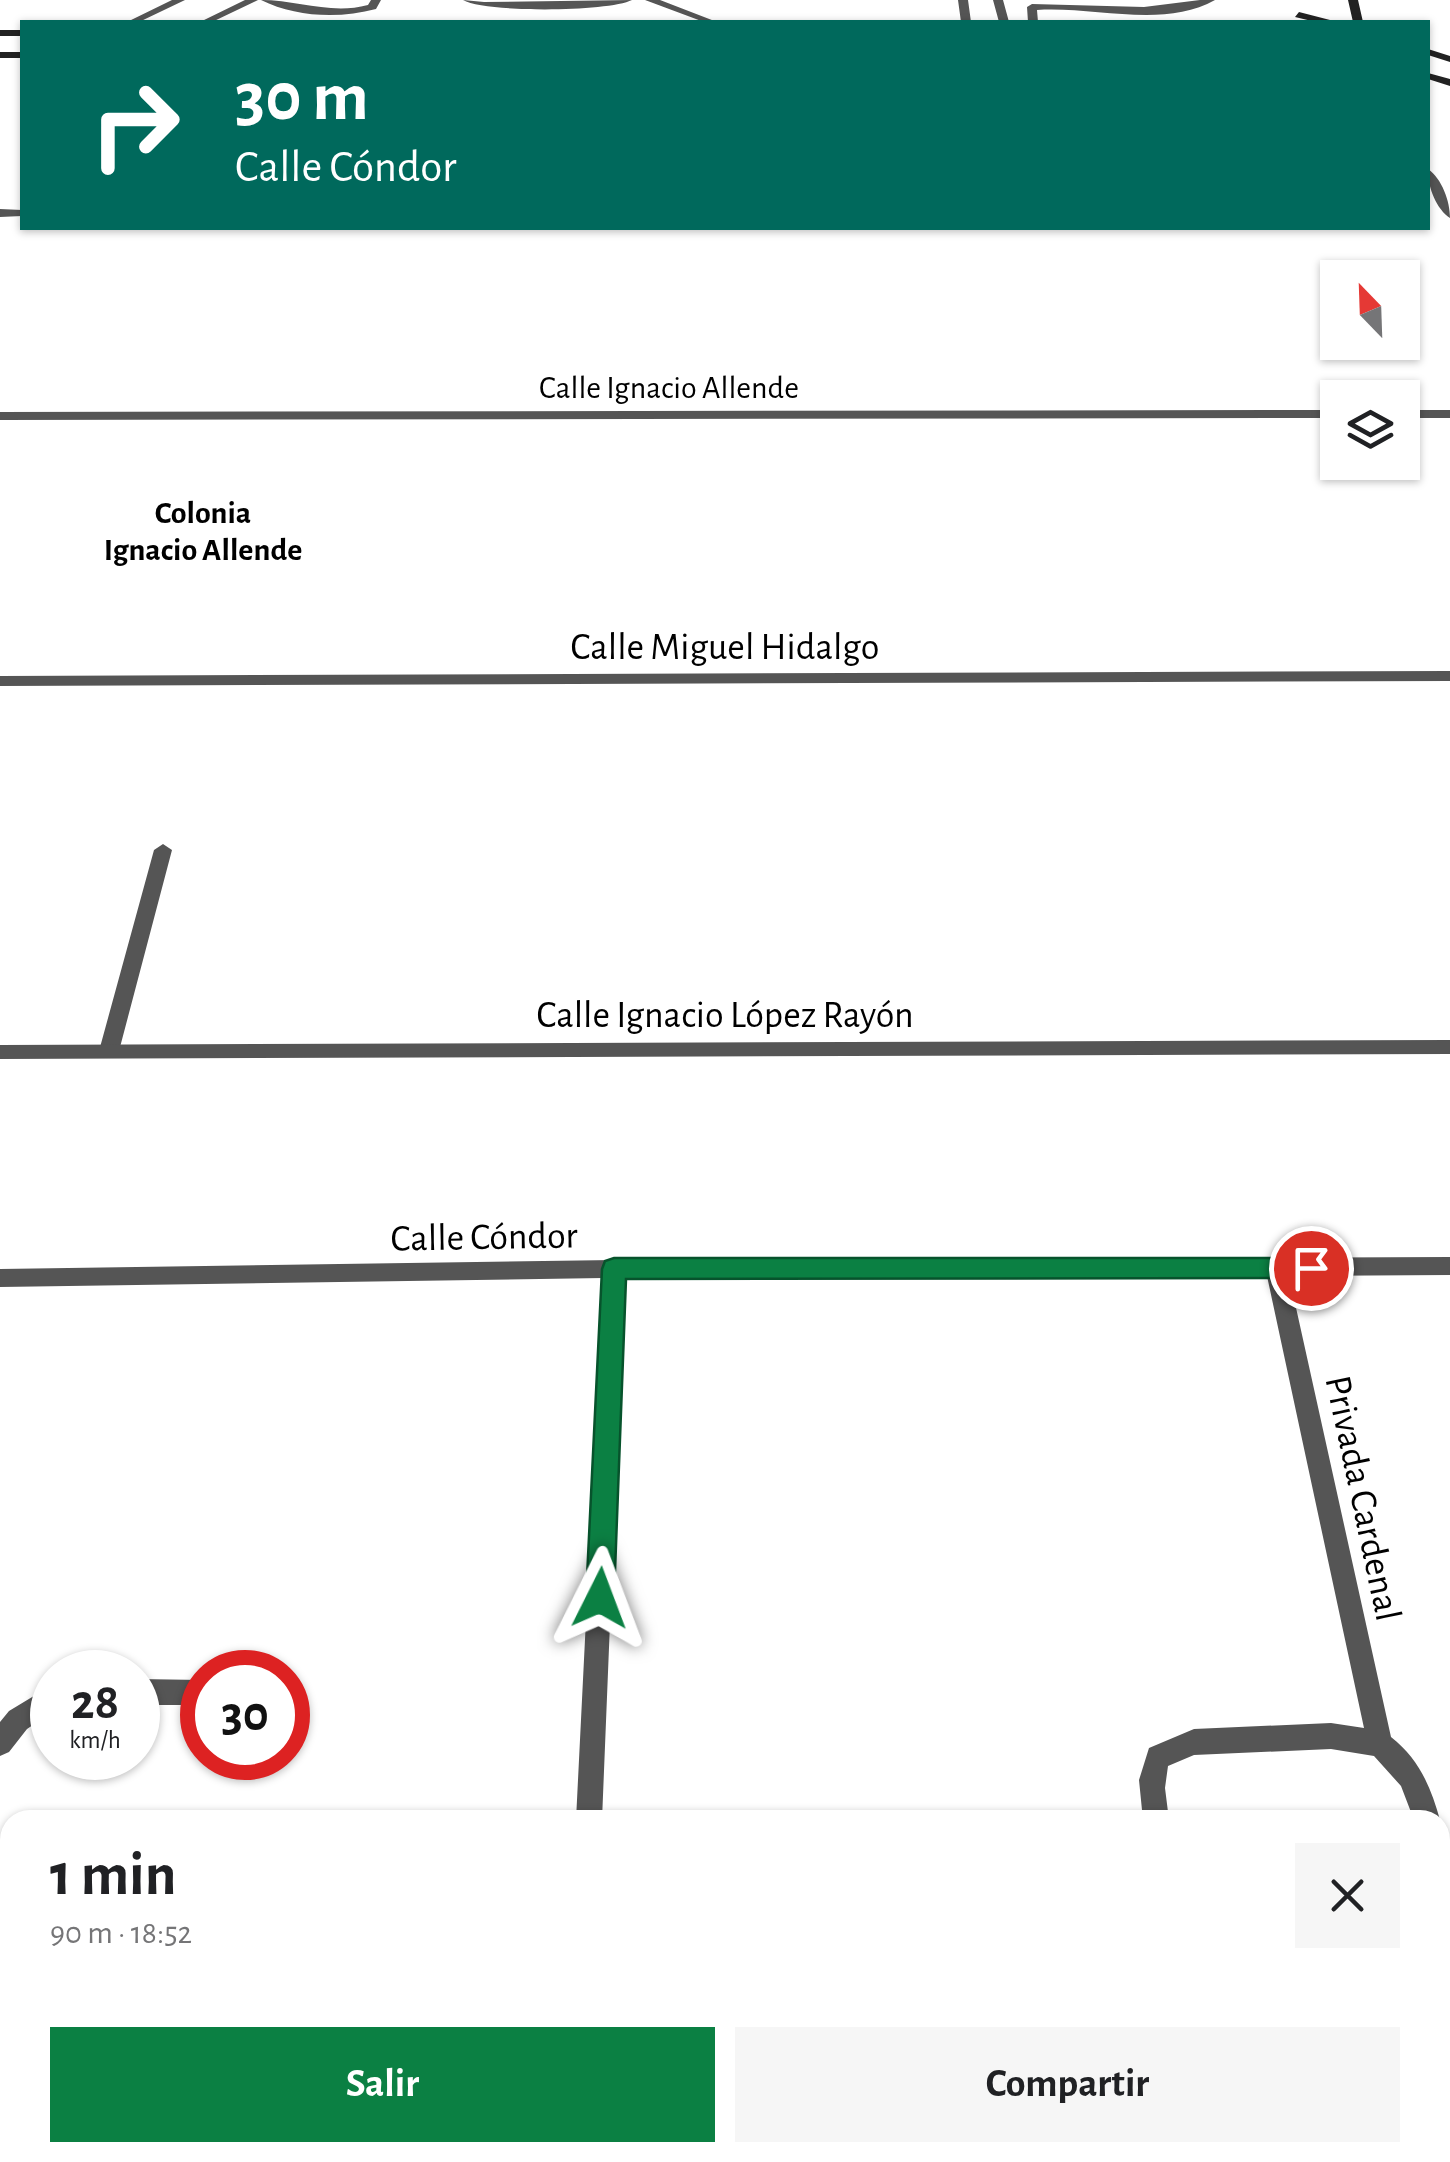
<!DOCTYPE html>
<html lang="es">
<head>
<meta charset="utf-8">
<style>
  :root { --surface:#fff; --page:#f6f6f6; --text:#202124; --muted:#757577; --accent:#0b8043 }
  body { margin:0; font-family:"Alegreya Sans",sans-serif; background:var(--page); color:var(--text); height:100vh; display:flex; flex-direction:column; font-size:38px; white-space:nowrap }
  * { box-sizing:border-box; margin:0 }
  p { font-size:32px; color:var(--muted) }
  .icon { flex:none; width:55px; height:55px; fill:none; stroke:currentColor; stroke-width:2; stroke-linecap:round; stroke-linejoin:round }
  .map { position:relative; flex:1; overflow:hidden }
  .side { position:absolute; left:0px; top:1810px; width:1450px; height:352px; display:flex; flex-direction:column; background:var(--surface); border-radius:30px 30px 0 0; box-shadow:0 2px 8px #0004 }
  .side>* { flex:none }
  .banner { position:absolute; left:20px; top:20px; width:1410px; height:210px; border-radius:0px; box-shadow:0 2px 8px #0004; background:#00695c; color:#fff; overflow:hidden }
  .needle { width:65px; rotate:337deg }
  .fabs { position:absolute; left:1320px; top:260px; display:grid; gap:20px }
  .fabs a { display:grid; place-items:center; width:100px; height:100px; border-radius:0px; background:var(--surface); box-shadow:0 2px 8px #0004; font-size:50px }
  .speed { position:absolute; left:30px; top:1650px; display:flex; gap:20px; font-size:50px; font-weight:700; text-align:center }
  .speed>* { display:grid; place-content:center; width:130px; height:130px; border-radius:50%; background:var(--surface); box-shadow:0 2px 8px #0004; line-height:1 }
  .speed small { font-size:25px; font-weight:400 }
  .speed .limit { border:15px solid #d22; background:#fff; color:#111 }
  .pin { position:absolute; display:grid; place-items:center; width:85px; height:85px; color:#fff; margin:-42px; border:5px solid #fff; border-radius:50%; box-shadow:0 2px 10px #0007 }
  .me { position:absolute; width:110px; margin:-55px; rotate:3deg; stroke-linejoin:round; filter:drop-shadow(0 0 8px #0008) }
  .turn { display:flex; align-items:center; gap:35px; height:210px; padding:0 50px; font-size:45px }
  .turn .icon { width:130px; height:130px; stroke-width:2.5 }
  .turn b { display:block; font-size:70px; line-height:85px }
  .round { display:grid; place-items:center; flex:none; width:105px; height:105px; border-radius:0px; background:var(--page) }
  .headline { display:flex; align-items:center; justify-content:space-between; height:170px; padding:0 50px }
  h1 { font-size:60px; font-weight:700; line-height:75px }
  .cta { display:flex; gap:20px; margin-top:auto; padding:20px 50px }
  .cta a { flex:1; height:115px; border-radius:0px; background:var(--accent); color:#fff; font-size:40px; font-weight:700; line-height:115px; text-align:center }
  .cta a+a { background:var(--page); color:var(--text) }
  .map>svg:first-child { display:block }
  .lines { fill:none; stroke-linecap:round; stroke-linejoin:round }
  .lane { fill:#555; fill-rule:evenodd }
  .street { fill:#555; fill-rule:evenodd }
  .secondary { fill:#222; fill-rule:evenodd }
  .route { fill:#0b8043; stroke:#07532c; stroke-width:2.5 }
  .labels { text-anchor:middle; stroke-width:10; stroke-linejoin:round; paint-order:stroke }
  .far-street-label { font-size:32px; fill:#000; stroke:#fff }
  .far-neighbourhood-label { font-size:32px; font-weight:bold; fill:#000; stroke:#fff }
  .street-label { font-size:38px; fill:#000; stroke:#fff }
</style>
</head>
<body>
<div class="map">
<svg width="1450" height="2162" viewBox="0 0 1450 2162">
  <rect width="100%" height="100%" fill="#fff"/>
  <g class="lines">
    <path class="lane" d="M172 0H185L139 22H127Z
      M245 0H258L212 22H200Z
      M261 0C298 0 331 15 368 5L371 0H381L376 9C339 19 295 17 261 0Z
      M463 0 484 2 632 0C608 12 486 13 463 0Z
      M645 0H660L717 22H704Z
      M958 0H968L971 22H961Z
      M993 0H1003L1009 22H999Z
      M1200 0H1215C1164 29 1093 6 1037 10L1038 22H1028L1027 7 1032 4 1144 7Z
      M163 844 172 850 119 1051 109 1058 99 1051 154 850Z"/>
    <path class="street" d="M1428 169C1442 179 1450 201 1450 218 1436 209 1427 185 1428 169Z
      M0 209 22 210V216L0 217Z
      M1338 410V418L0 420V412Z
      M1402 410H1450V418H1402Z
      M1450 671V681L0 686V676Z
      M1450 1040V1054L0 1059V1045Z
      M1450 1257V1275L1289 1276 1391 1737C1419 1759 1431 1787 1440 1820V1821L1414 1820 1401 1786 1374 1756 1331 1749 1194 1755 1168 1766 1165 1788 1169 1820H1143L1139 1780 1149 1748 1194 1729 1331 1723 1364 1728 1267 1276 624 1278 602 1820H576L603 1278 0 1287V1269L614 1260Z
      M138 1679 202 1680V1705H138Z
      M52 1685V1712L27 1729 9 1752 0 1756V1722L9 1711Z
      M1440 1859 1450 1864V1944L1440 1949Z
      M559 2152H589V2162H559Z"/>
    <path class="secondary" d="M1348 0H1358L1363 22H1353Z
      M1299 12 1330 20 1331 22H1316L1295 17Z
      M0 30H22V36H0Z
      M1428 49 1450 56V62L1428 55Z
      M0 52H22V58H0Z
      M1428 73 1450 79V86L1428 79Z"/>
  </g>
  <path class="route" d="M614 1258H1311L1320 1261 1324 1268 1320 1275 1311 1278 626 1279 614 1598 610 1607 600 1611 590 1607 586 1598 602 1269 605 1261Z"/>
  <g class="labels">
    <g class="far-street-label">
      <text x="669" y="398">Calle Ignacio Allende</text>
    </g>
    <g class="far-neighbourhood-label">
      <text x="203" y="523">Colonia<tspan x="203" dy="37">Ignacio Allende</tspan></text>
    </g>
    <g class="street-label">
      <text x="725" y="659">Calle Miguel Hidalgo</text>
      <text x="725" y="1027">Calle Ignacio López Rayón</text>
      <text transform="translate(484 1236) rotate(-1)" y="13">Calle Cóndor</text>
      <text transform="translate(1364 1498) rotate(78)" y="13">Privada Cardenal</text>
    </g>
  </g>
</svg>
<div class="fabs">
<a><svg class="needle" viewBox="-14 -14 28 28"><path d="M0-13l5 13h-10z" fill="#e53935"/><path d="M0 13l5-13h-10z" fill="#757577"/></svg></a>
<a><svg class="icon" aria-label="layers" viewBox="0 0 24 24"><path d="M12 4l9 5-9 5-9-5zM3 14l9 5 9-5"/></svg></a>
</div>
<div class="speed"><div>28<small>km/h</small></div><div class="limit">30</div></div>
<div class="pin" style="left:1311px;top:1268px;background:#d93025"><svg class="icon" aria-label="arrive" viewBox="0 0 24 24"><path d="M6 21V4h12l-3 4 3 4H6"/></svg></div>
<svg class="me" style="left:600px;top:1598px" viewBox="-20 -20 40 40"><path d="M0-17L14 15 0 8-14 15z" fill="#0b8043" stroke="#fff" stroke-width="4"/></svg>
<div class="banner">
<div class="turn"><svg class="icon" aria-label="right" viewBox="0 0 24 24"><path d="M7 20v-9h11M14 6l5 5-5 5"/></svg><div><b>30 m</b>Calle Cóndor</div></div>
</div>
<section class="side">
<div class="headline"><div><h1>1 min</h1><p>90 m · 18:52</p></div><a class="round"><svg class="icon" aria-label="close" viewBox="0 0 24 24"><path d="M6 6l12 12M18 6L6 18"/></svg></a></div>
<div class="cta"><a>Salir</a><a>Compartir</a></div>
</section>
</div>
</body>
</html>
